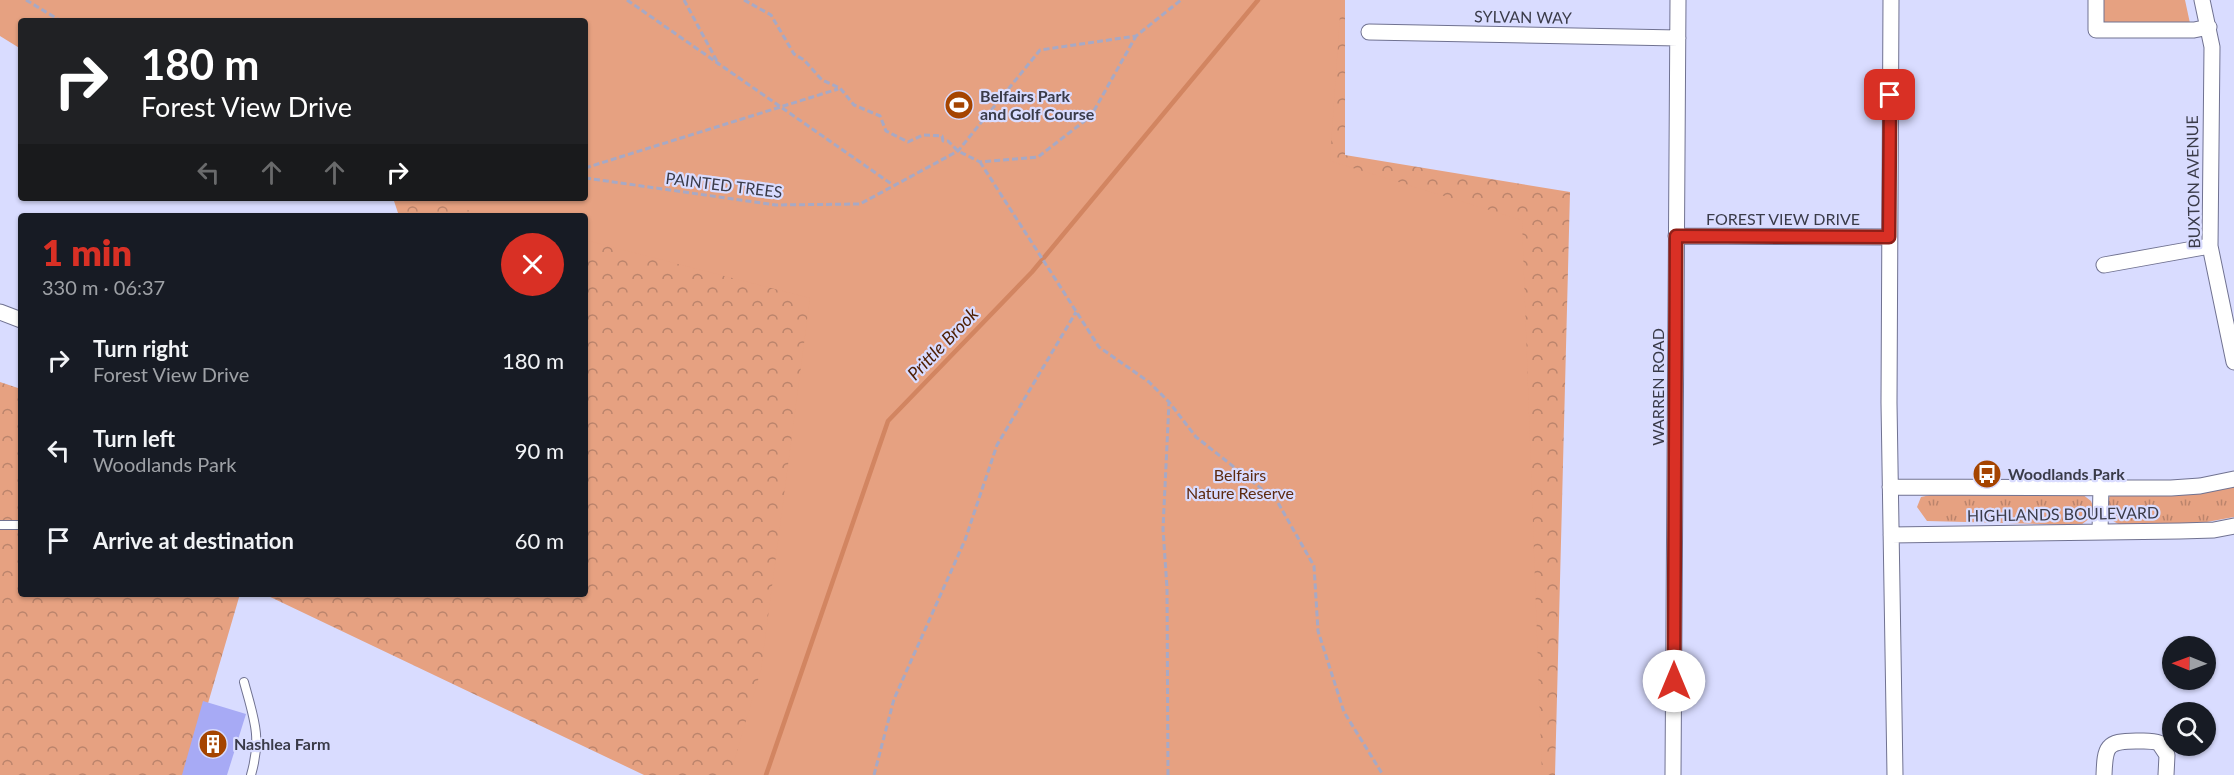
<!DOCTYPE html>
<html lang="en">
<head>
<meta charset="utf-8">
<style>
  :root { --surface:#171b24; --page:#20242c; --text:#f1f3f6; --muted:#9ea1a6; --accent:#d93025 }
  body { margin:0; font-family:Lato,sans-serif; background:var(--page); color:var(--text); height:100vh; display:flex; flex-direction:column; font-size:22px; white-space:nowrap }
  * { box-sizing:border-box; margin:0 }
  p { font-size:20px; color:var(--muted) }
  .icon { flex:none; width:33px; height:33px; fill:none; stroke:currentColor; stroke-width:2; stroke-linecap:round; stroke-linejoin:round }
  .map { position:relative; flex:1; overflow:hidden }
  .panel { position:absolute; left:18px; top:213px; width:570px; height:384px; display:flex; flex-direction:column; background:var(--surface); border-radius:6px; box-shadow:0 2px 4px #0004 }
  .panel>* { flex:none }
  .top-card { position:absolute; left:18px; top:18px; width:570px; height:183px; border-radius:6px; box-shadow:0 2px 4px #0004; background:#202124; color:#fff; overflow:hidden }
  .needle { width:39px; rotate:271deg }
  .controls { position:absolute; left:2162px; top:636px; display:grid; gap:12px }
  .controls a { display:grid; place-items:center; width:54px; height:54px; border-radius:50%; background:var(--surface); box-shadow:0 2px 4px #0004; font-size:30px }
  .pin { position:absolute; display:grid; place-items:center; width:51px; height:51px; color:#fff; margin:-26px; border-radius:12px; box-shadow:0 3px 9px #0006 }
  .me { position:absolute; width:66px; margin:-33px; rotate:0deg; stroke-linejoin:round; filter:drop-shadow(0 0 4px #0008) }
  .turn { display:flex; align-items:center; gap:21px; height:126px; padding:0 24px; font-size:27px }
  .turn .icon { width:78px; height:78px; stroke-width:2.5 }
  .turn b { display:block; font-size:42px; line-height:51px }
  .lanes { display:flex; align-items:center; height:57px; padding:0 24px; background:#0003; justify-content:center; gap:30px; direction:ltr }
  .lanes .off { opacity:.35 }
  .round { display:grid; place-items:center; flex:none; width:63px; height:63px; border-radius:32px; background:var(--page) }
  .head { display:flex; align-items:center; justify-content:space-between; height:102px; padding:0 24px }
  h1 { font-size:36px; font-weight:800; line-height:45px; color:var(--accent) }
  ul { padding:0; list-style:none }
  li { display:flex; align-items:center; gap:18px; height:90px; padding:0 24px }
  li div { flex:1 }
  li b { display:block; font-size:22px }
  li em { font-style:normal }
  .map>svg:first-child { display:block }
  .grass { fill:url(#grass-tufts) }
  .forest { fill:url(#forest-crowns) }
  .park { fill:#e6a181 }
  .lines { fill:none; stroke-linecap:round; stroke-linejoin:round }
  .stream { stroke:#d28561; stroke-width:4.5 }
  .building { fill:#a7aaf5 }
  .service-casing { stroke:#707291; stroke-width:10 }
  .minor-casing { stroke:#707291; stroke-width:17 }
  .path { stroke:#a7a9c5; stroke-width:3; stroke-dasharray:6 3; stroke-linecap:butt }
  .service { stroke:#fff; stroke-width:8 }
  .minor { stroke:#fff; stroke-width:15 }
  .route-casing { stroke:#8d1f18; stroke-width:15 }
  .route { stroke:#d93025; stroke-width:10 }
  .labels { text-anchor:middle; stroke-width:4.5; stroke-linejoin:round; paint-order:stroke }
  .street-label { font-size:16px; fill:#3a3b49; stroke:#d9dcff }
  .poi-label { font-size:16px; font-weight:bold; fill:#3a3b49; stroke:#d9dcff; text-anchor:start }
  .park-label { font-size:16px; fill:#5d2a10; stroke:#d9dcff }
  .water-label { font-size:18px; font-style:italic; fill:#4e1e02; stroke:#d9dcff }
</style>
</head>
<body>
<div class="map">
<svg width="2234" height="775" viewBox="0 0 2234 775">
  <defs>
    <pattern id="grass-tufts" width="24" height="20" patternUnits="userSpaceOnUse" patternTransform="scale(1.5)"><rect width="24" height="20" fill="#e6a181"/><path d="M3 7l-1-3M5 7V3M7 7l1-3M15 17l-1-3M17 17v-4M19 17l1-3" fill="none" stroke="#bb846c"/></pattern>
    <pattern id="forest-crowns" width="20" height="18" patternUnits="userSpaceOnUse" patternTransform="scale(1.5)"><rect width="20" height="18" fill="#e6a181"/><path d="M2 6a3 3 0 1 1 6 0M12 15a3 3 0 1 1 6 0" fill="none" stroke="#bb846c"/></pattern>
  </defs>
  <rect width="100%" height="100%" fill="#d9dcff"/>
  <path class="grass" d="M2234 485V517L2196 524 2121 525C2107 520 2102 509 2110 496Z
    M1935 494H2082L2091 501 2094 509 2090 518 2081 525 1927 521 1917 507 1921 497Z"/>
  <path class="forest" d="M0 0H1345V155L1570 192 1555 775H644L264 594H585V216H399L393 198H585V21H21Z
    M0 382 21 389V594H240L187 775H0Z"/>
  <path class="park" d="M0 0H1341L1330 161 1522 220 1542 775H730L761 670 810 298 585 240V216H491L421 198H585V21H21V49L0 36Z
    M2101 0H2185L2191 28 2103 24Z"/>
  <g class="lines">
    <path class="stream" d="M766 775 888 421 1032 272 1258 0"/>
  </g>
  <path class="building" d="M203 701 246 714 227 775H182Z"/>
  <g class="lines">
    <g class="service-casing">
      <path id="service" d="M0 525H21
        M244 682C254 719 262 737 251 775"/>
    </g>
    <g class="minor-casing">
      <path id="minor" d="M1891 0 1889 403 1895 775
        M2096 0V30H2194L2209 27
        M2202 0 2212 47 2210 246 2234 362
        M1369 32 1678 38
        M1676 236 1889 237
        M2104 265 2210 246
        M0 312 21 320
        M1890 487 2171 488 2200 486 2234 479
        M2100 532 2101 486
        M1891 535 2180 531 2214 530 2234 526
        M1673 775 1678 0
        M2104 775C2105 747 2106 741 2136 741 2144 741 2152 740 2159 743L2167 755 2166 775"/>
    </g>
    <path class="path" d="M26 0 61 21
      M627 0 893 185
      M684 0 719 65
      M744 0 771 15 794 54 804 60 822 80 840 88 854 105 880 116 886 131 908 142 923 135 942 136 943 141H948L958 151 980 162 1038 157 1091 116 1136 36
      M980 162 1099 347 1149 382 1169 402 1196 437 1277 501 1314 566 1318 631 1344 712 1383 775
      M585 168 838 89
      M585 178 776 205 860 204 958 151 1040 50 1136 36 1181 0
      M874 775 894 699 965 540 997 445 1076 312
      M1168 775 1167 588 1163 529 1169 402"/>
    <use href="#service" class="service"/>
    <use href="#minor" class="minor"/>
  </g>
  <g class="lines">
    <g class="route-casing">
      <path id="route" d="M1674 681 1676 236 1889 237 1890 95"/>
    </g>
    <use href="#route" class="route"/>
  </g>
  <defs>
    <g id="stadium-disc" transform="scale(1.5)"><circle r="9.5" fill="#a54400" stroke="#d9dcff"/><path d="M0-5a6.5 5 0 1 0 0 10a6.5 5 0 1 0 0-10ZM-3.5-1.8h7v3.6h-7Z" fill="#fff"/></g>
    <g id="bus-disc" transform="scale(1.5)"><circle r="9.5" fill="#a54400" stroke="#d9dcff"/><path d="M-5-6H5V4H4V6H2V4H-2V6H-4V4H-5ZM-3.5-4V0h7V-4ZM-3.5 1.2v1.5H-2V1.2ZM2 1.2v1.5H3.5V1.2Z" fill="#fff"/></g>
    <g id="building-disc" transform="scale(1.5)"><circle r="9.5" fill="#a54400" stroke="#d9dcff"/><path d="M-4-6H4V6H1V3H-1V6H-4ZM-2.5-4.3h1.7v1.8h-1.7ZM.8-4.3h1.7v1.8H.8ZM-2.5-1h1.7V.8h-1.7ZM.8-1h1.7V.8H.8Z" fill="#fff"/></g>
  </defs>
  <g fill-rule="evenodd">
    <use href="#stadium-disc" x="959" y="105"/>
    <use href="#bus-disc" x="1987" y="474"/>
    <use href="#building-disc" x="213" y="744"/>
  </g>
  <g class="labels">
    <g class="street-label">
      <text transform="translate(1523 17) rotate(1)" y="6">SYLVAN WAY</text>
      <text transform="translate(2193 182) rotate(-91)" y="6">BUXTON AVENUE</text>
      <text transform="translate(724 185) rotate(7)" y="6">PAINTED TREES</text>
      <text x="1783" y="225">FOREST VIEW DRIVE</text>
      <text transform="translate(1658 387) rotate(-90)" y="6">WARREN ROAD</text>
      <text transform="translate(2063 514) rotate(-1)" y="6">HIGHLANDS BOULEVARD</text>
    </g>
    <g class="poi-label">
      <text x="980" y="102">Belfairs Park<tspan x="980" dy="18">and Golf Course</tspan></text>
      <text x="2008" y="480">Woodlands Park</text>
      <text x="234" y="750">Nashlea Farm</text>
    </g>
    <g class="park-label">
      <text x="1240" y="481">Belfairs<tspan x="1240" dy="18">Nature Reserve</tspan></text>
    </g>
    <g class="water-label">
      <text transform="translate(943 344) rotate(-46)" y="6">Prittle Brook</text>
    </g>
  </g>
</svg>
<div class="controls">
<a><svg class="needle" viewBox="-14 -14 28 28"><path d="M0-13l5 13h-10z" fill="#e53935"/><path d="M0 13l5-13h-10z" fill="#9ea1a6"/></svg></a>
<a><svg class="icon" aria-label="search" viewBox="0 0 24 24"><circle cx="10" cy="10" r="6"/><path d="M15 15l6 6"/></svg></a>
</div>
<div class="pin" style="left:1890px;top:95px;background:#d93025"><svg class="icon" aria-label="arrive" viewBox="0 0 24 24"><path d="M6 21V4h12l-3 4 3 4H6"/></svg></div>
<svg class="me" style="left:1674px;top:681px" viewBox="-20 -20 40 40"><circle r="19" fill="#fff"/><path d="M0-13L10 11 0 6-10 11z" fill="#d93025"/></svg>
<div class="top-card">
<div class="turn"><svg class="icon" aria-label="right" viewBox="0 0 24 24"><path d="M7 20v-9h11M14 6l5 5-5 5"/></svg><div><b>180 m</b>Forest View Drive</div></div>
<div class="lanes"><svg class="icon off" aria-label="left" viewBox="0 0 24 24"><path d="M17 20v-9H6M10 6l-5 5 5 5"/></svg><svg class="icon off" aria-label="ahead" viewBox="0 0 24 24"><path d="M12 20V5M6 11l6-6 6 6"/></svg><svg class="icon off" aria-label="ahead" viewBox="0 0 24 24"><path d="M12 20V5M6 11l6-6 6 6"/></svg><svg class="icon" aria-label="right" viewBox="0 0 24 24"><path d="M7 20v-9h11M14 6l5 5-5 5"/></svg></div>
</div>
<section class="panel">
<div class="head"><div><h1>1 min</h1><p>330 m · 06:37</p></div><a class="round" style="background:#d93025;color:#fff"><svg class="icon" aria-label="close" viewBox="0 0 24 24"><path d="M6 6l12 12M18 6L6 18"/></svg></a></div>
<ul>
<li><svg class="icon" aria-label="right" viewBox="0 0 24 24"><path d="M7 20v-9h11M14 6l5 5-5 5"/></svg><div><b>Turn right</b><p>Forest View Drive</p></div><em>180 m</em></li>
<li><svg class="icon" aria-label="left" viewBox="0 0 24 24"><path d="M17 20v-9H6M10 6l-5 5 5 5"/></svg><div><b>Turn left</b><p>Woodlands Park</p></div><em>90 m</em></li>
<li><svg class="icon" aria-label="arrive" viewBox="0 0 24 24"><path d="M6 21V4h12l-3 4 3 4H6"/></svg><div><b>Arrive at destination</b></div><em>60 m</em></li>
</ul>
</section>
</div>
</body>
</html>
